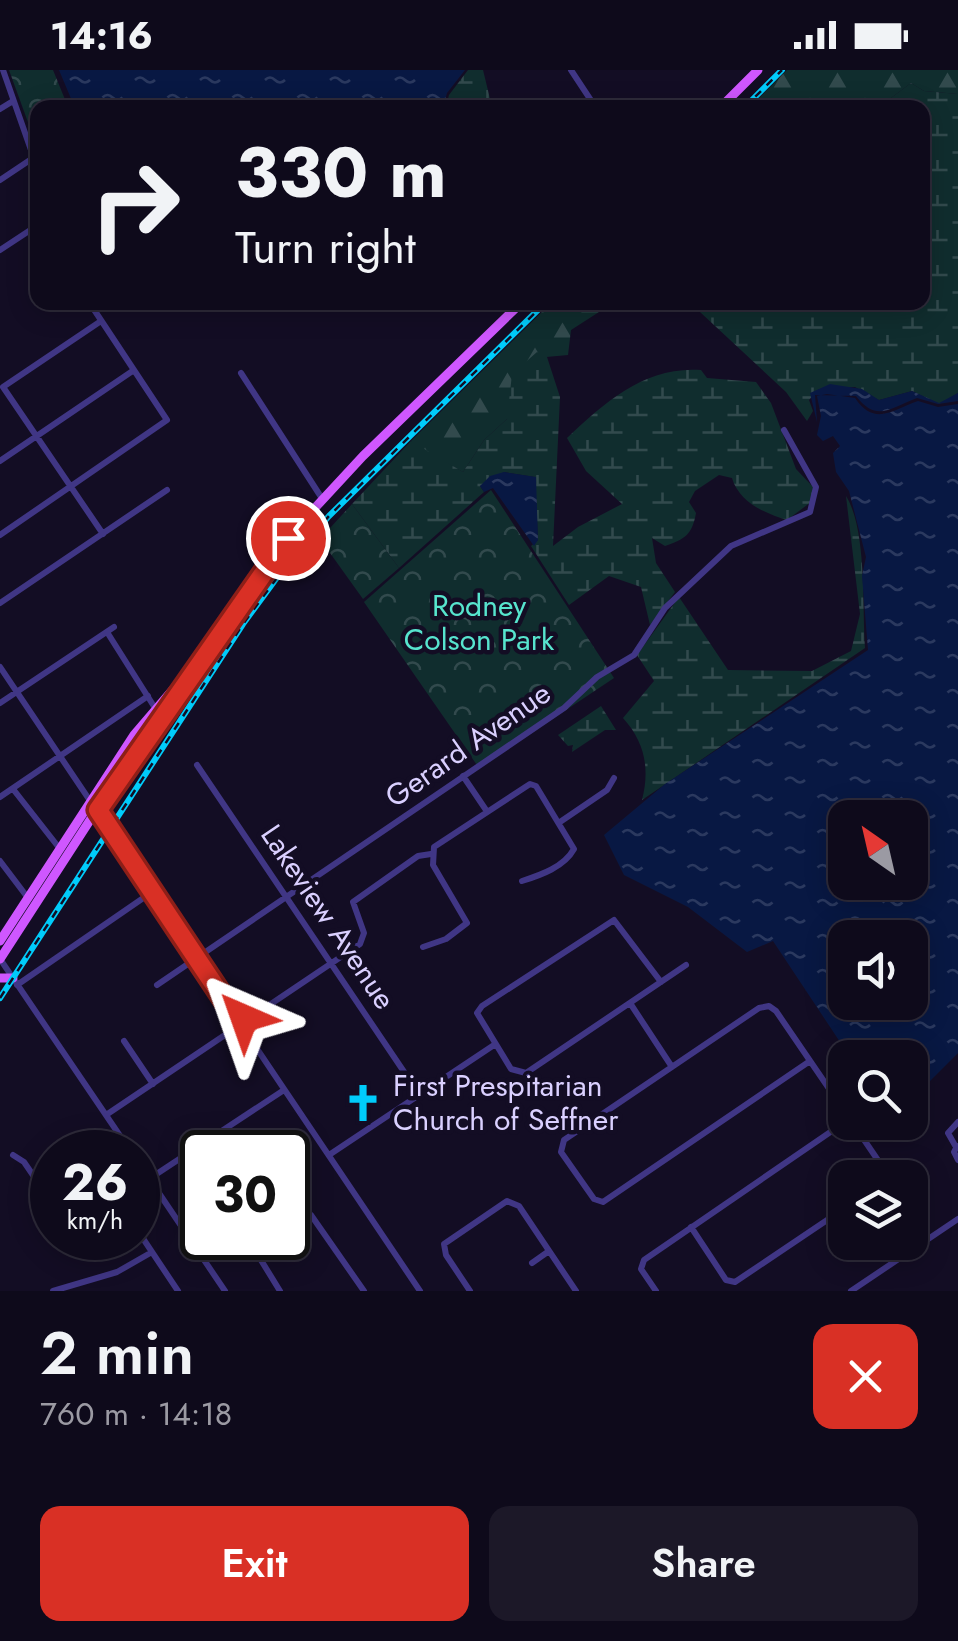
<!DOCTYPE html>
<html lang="en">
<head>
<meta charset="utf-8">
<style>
  :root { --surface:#0e0a1b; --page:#1c1828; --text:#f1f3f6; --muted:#9b9aa3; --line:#2e2b3a; --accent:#d93025 }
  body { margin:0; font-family:Jost,sans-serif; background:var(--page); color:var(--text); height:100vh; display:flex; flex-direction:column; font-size:38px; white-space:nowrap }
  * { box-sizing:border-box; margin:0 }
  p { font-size:32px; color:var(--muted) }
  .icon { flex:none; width:55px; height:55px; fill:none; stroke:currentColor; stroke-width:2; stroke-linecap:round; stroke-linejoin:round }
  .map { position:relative; height:1221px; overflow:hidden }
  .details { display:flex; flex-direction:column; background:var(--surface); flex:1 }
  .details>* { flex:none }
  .guide { position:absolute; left:30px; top:30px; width:900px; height:210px; border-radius:20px; box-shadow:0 5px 25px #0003,0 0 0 2px var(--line); background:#0e0a1b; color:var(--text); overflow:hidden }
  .needle { width:65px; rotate:326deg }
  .buttons { position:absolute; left:828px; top:730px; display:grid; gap:20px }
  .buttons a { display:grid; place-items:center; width:100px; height:100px; border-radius:20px; background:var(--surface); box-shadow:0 5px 25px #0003,0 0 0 2px var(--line); font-size:50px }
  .speed { position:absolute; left:30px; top:1060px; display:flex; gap:20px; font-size:50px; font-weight:700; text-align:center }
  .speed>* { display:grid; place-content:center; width:130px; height:130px; border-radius:50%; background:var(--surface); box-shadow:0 5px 25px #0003,0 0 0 2px var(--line); line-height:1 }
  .speed small { font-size:25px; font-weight:400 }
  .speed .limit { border:5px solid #111; border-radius:15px; background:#fff; color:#111 }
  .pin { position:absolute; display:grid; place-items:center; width:85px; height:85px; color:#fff; margin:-42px; border:5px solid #fff; border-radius:50%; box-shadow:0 2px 10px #0007 }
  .me { position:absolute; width:110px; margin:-55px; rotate:317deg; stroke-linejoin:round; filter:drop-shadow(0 0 8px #0008) }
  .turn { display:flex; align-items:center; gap:35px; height:210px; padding:0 40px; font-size:45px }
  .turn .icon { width:130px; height:130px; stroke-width:2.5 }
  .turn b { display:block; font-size:70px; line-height:85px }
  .round { display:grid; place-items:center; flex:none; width:105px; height:105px; border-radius:20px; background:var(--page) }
  .overview { display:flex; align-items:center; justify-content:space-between; height:170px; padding:0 40px }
  h1 { font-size:60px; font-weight:600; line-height:75px }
  .cta { display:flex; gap:20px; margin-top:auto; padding:20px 40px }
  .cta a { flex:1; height:115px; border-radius:20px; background:var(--accent); color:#fff; font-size:40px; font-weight:600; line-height:115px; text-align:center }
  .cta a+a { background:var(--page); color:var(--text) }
  .status { display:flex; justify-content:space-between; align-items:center; height:70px; padding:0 50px; background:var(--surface); direction:ltr }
  .status svg { height:28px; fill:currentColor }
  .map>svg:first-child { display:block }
  .forest { fill:url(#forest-firs) }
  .wetland { fill:url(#wetland-marsh) }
  .park { fill:url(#park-crowns) }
  .water { fill:url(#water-ripples); fill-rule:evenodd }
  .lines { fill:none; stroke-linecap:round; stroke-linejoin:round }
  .minor { stroke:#403685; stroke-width:6 }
  .major { stroke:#cf57ff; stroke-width:9 }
  .rail-casing { stroke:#00ccfb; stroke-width:6 }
  .rail { stroke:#130d24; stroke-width:2.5; stroke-dasharray:8; stroke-linecap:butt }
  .route-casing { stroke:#8d1f18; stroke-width:25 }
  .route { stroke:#d93025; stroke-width:18 }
  .labels { text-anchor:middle; stroke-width:9; stroke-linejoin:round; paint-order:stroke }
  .park-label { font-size:30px; fill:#57e4ce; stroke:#130d24 }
  .street-label { font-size:30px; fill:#dad0ff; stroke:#130d24 }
  .poi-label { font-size:30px; fill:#dad0ff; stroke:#130d24; text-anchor:start }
</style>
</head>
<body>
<div class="status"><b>14:16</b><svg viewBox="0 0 49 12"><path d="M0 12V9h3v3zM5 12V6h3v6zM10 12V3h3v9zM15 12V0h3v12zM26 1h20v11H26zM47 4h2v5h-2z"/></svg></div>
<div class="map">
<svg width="958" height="1221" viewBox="0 0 958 1221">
  <defs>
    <pattern id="forest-firs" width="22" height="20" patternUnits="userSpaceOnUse" patternTransform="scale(2.5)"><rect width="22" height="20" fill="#102d2e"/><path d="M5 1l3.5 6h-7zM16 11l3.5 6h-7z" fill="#324a4d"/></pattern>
    <pattern id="wetland-marsh" width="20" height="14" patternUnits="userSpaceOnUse" patternTransform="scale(2.5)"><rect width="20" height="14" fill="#102d2e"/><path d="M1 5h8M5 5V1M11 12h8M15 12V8" fill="none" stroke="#324a4d"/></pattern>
    <pattern id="park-crowns" width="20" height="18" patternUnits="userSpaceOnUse" patternTransform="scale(2.5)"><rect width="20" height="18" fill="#102d2e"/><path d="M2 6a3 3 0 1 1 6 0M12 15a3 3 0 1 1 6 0" fill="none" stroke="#324a4d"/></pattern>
    <pattern id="water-ripples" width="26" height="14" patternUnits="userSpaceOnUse" patternTransform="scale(2.5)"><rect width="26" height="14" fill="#081843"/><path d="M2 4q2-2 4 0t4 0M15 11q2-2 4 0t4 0" fill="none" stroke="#2b395f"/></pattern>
  </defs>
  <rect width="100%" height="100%" fill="#130d24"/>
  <path class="forest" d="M787 0H958V24L924 21 911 13 879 37 749 38Z
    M551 233H613L571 260 568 285 546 287 507 349 484 370 463 402 416 376 411 371Z"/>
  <path class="wetland" d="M468 0H483L492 37H446L449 25Z
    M911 13 924 21 958 24V323L939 334 912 321 879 330 855 317 819 319 809 330 813 341 807 351 786 322 700 242 709 232H922V38L879 37Z
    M537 282 547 287 560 327 553 476 578 457 622 434 586 401 567 368C606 331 646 296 701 300L707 308 756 312 771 333 796 399 813 417 811 432 787 450C764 443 739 432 732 408L719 405 695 421 689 432 696 443C692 465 685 469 665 476L652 468 656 493 675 522 650 555 641 517 609 506 569 535 531 476 538 470 535 407 504 402 480 416 484 422 399 498 352 434 411 371 463 402 484 370 507 349 512 304Z
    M846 426C867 460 862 534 865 578L642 730C650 699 645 672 623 648L654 611 637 585 679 527 728 600 812 601 851 581 860 544Z
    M601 636 616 660H605L572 682 573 675 568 676 558 665Z"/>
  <path class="park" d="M9 0H53L68 37 38 38 37 77Z
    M491 420 614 608 479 698 364 532Z
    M352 434 399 498 363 529 320 469Z"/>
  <path class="water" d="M59 0H465L447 23 443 37 75 38Z
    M830 314 862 319 879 330 912 321 939 333 958 323V331L938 334 917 328C890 338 877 353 856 326L815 325 817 352 810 323Z
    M827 324 855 328C875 357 892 340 918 331L938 337 958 334V983L910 1031V988L850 987 773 871 747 882 688 837 624 805 604 765 665 714 868 580 862 506 866 487 849 421 836 402 833 383 840 376 833 366 823 371 817 365 821 346 817 326ZM845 748H910V812H845ZM845 868H910V932H845Z
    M504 402 536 407 538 470 534 476 493 418 484 422 480 416 490 406Z"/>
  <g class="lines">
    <path class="minor" d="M3 0 38 100
      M571 0 596 38
      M0 39 13 31
      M0 110 33 88
      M0 180 38 155
      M241 303 323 430
      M3 317 103 464
      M3 317 101 251
      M0 391 134 300
      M0 465 167 350 89 232
      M0 533 167 420
      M107 562 155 638
      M0 597 420 1221
      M0 633 114 557
      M197 695 419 1024
      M463 706 486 740
      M13 719 60 779
      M0 727 148 626
      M560 752 607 720 614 708
      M0 791 28 828
      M423 877 446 869 467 853 433 795 434 777 530 714 536 716 574 779C564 797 541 805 522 811
      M0 889 131 1082
      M661 912 614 850 482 936 477 943 511 999 526 1003 686 895
      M17 915 152 822
      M157 915 564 638 597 607 634 585 665 538 731 476 810 442 816 417 784 360
      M630 933 672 997
      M124 971 153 1014
      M810 991 603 1132 594 1129 561 1082 564 1070 759 938 769 936 776 941 845 1042
      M106 1045 360 874 364 863 353 832 418 786 431 784
      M852 1052 890 1108
      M957 1076 954 1082 958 1090
      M956 1077 948 1063 958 1052
      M13 1085 24 1092 52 1133
      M329 1085 494 975
      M138 1092 225 1221
      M149 1109 284 1020
      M910 1145 927 1170
      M691 1157 726 1210 735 1212 845 1138
      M288 1158 311 1145 364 1221
      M138 1161 178 1221
      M274 1168 256 1182 280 1221
      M532 1193 549 1181
      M53 1221 117 1202 152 1182
      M470 1221 446 1185 444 1174 507 1131 519 1136 576 1221
      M656 1221 641 1199 644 1190 845 1052
      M851 1221 958 1149"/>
    <path class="major" d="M720 38 758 0
      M0 871 134 665 188 602
      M0 889 127 693 288 467 363 386 522 232
      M0 908H13"/>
    <g class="rail-casing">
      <path id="rail" d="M744 38 782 0
        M0 928 243 554 287 494 329 446 546 232"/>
    </g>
    <use href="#rail" class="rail"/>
  </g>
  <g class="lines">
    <g class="route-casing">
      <path id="route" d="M244 948 239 952 98 740 288 468"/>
    </g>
    <use href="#route" class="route"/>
  </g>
  <defs>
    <g id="church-bare" transform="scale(3)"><path d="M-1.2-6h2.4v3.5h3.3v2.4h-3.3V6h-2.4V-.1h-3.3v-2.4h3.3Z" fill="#00ccfb" stroke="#130d24" stroke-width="2.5" paint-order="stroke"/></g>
  </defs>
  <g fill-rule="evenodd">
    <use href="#church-bare" x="363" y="1033"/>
  </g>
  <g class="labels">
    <g class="park-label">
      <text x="479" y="546">Rodney<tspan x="479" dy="34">Colson Park</tspan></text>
    </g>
    <g class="street-label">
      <text transform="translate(468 675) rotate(-35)" y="10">Gerard Avenue</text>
      <text transform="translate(328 847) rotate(56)" y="10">Lakeview Avenue</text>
    </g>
    <g class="poi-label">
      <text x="393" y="1026">First Prespitarian<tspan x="393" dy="34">Church of Seffner</tspan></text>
    </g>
  </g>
</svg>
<div class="buttons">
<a><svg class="needle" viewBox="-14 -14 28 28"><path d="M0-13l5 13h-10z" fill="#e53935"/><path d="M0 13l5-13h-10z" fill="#9b9aa3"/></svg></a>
<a><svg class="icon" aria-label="sound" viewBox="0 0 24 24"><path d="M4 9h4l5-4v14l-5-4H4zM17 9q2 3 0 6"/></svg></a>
<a><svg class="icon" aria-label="search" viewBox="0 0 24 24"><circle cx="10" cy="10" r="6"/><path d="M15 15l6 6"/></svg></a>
<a><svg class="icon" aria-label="layers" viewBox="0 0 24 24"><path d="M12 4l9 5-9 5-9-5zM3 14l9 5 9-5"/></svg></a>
</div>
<div class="speed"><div>26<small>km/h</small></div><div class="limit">30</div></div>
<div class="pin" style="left:288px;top:468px;background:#d93025"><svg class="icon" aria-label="arrive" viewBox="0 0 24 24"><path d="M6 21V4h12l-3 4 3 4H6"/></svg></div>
<svg class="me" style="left:244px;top:948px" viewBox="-20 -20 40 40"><path d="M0-17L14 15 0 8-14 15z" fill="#d93025" stroke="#fff" stroke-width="4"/></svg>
<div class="guide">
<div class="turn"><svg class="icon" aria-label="right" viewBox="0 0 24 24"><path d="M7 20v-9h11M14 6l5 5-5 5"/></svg><div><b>330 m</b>Turn right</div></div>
</div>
</div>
<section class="details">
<div class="overview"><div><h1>2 min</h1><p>760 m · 14:18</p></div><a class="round" style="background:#d93025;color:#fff"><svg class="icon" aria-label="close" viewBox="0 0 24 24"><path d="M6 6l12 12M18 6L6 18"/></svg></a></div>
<div class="cta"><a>Exit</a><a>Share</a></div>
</section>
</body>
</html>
